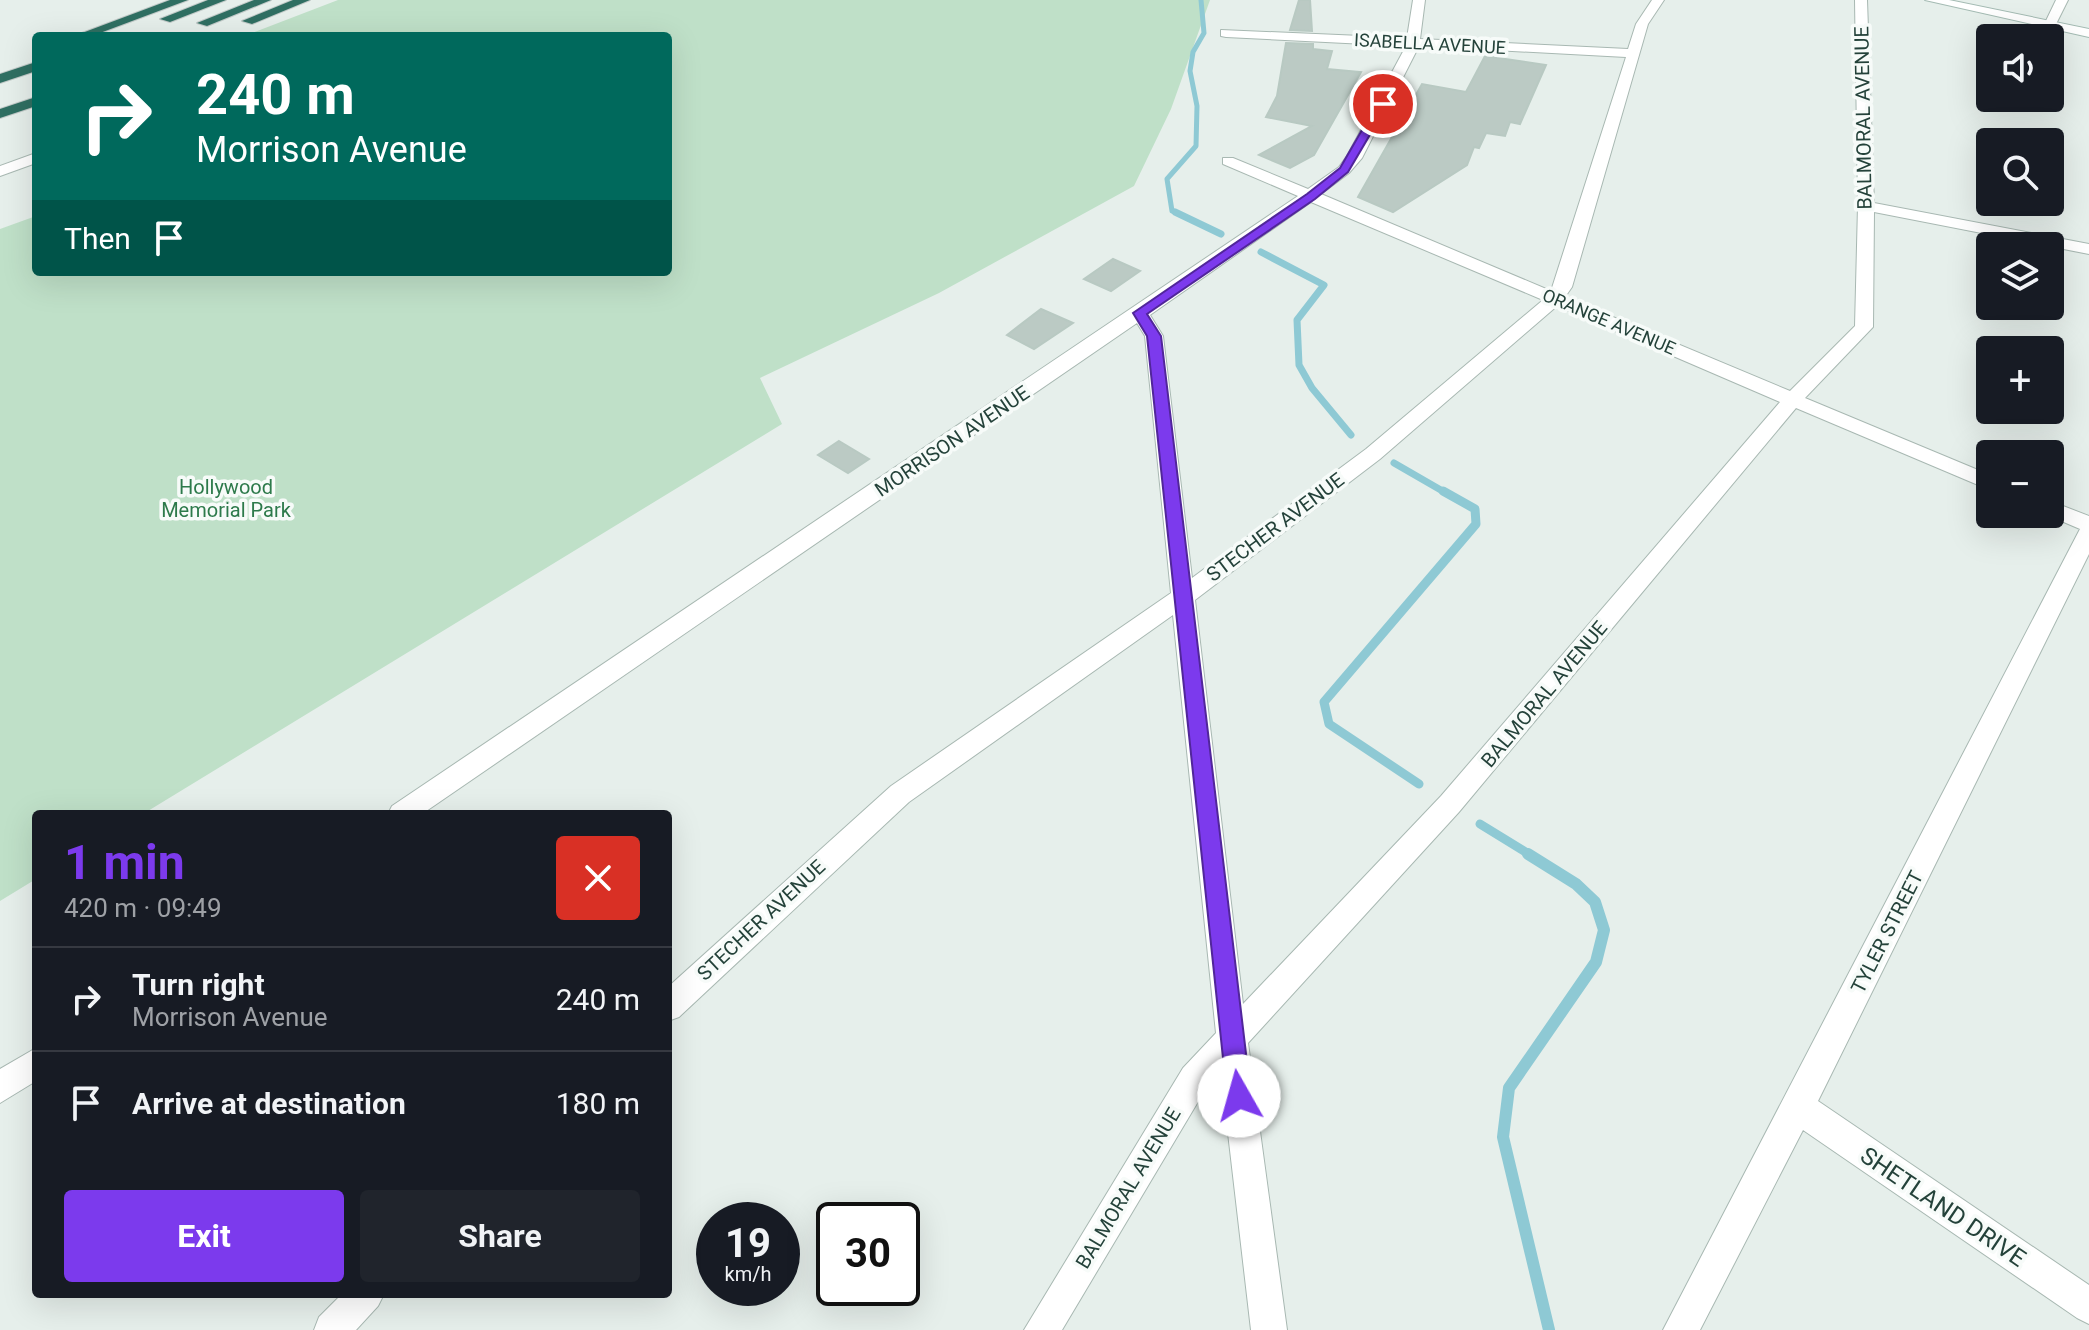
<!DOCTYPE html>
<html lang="en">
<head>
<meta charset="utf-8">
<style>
  :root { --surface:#171b24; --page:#20242c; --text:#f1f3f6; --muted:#9ea1a6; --line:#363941; --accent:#7c3aed }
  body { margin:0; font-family:Roboto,sans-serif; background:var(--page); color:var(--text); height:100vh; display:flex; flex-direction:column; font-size:30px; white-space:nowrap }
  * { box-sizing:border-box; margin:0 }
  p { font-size:26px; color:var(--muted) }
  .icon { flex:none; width:44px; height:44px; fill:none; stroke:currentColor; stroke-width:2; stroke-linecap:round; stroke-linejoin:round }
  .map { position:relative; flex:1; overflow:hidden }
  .drawer { position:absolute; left:32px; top:810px; width:640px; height:488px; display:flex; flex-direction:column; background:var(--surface); border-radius:8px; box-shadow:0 8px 32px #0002 }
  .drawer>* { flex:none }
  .banner { position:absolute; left:32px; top:32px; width:640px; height:244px; border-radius:8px; box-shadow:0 8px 32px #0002; background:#00695c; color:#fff; overflow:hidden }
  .controls { position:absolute; left:1976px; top:24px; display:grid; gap:16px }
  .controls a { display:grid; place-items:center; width:88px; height:88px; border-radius:8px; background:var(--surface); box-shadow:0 8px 32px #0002; font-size:40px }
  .speed { position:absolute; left:696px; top:1202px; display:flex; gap:16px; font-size:40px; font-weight:700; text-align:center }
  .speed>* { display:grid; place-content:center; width:104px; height:104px; border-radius:50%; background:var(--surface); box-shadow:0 8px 32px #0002; line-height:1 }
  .speed small { font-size:20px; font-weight:400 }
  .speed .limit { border:4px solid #111; border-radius:12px; background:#fff; color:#111 }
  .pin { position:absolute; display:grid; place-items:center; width:68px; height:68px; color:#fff; margin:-34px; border:4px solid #fff; border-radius:50%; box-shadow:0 2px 8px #0007 }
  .me { position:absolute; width:88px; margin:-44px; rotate:353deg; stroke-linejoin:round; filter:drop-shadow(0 0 6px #0008) }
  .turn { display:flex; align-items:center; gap:28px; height:168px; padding:0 32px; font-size:36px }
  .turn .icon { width:104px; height:104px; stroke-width:2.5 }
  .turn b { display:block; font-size:56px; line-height:68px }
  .then { display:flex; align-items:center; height:76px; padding:0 32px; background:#0003; gap:16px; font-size:30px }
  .round { display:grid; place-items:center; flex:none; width:84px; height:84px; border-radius:8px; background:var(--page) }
  .overview { display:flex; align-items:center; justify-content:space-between; height:136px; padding:0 32px }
  h1 { font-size:48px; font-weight:700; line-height:60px; color:var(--accent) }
  .action { display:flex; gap:16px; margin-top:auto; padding:16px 32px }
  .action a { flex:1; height:92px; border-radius:8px; background:var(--accent); color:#fff; font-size:32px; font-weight:700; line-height:92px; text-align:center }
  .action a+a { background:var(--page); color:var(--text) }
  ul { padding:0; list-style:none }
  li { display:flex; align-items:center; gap:24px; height:104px; padding:0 32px; border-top:2px solid var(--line) }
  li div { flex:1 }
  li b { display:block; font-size:30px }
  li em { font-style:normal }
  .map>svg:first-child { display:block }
  .green { fill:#bfe0c8 }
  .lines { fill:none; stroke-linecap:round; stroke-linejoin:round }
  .stream-far3 { stroke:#8ec9d4; stroke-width:5 }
  .stream-far2 { stroke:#8ec9d4; stroke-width:7 }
  .stream-far1 { stroke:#8ec9d4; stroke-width:9 }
  .stream { stroke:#8ec9d4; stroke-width:12 }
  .building { fill:#bbcac4; stroke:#b8c9c2; stroke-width:2 }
  .street-casing { stroke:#a8b8b2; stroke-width:2 }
  .secondary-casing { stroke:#a4bbb3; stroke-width:2 }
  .highway-casing { stroke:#c2cac8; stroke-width:2 }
  .street { fill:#fff; fill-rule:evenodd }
  .secondary { fill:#fff; fill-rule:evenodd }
  .highway { fill:#2f6f62; fill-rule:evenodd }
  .route { fill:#7c3aed; stroke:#51269a; stroke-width:2 }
  .labels { text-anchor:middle; stroke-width:7; stroke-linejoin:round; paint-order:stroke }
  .far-street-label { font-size:18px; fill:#24423a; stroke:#f7fbf9 }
  .street-label { font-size:20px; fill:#24423a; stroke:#f7fbf9 }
  .park-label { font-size:20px; fill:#2d7a4b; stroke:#f7fbf9 }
  .near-street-label { font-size:24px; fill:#24423a; stroke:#f7fbf9 }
</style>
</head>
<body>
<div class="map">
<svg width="2089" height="1330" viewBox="0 0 2089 1330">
  <rect width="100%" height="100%" fill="#e6efeb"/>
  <path class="green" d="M338 0H1210L1171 109 1134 186 939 293 760 378 782 424 143 814H36V879L0 901V229L36 216V272H668V36H244Z"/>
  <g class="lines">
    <path class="stream-far3" d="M1179 214 1172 211 1167 179 1196 146 1197 106 1190 71 1193 52 1204 33 1201 0"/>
    <path class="stream-far2" d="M1175 212 1221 234
      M1261 252 1324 285 1297 320 1299 365 1312 388 1351 435
      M1394 463 1446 493"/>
    <path class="stream-far1" d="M1419 784 1329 724 1324 702 1476 524 1475 509 1443 491
      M1480 824 1532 856"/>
    <path class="stream" d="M1528 854 1576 884 1595 902 1604 930 1596 962 1509 1088 1503 1137 1549 1330"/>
  </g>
  <path class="building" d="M1299 0H1310L1312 31 1290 30Z
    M1286 43 1313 44V49L1332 51 1327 69 1361 72 1314 155 1290 168 1259 155 1312 126 1266 117 1277 96Z
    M1485 56 1546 65 1520 124 1510 122 1505 136 1486 133 1479 148 1474 147 1467 165 1393 212 1358 197 1422 84 1466 92Z
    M1113 259 1140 271 1111 291 1084 279Z
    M1041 309 1073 323 1034 349 1007 335Z
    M839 441 869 459 848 473 818 455Z"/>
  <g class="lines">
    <g class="street-casing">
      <path id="street" d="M1413 0H1425L1420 39 1628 49 1636 24 1652 0H1664L1648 24 1572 287 1565 297 1790 391 1855 326 1858 206 1855 0H1867L1874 203 2089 244V254L1874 212 1873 327 1805 398 1990 475V490L1796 408 1459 812 1248 1043 1287 1330H1251L1221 1073 1205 1090 1062 1330H1024L1183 1068 1216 1033 1173 615 909 802 679 1017 668 1021V987L891 786 1171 593 1145 336 1137 323 422 814H388L392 806 1298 196 1223 164V158H1233L1308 189 1339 167 1347 156 1406 46 1226 37 1221 36V30L1407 38ZM1419 46 1626 57 1551 291 1321 194 1349 173 1362 158ZM1311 202 1543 300 1366 449 1192 578 1163 336 1150 315ZM1557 306 1780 402 1441 796 1243 1004 1195 600 1380 459Z
        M2056 0H2068L2054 28H2046L2044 25Z
        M36 153V163L0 176V166Z
        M2050 501 2089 516V554L1818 1101 2089 1285V1324L2077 1318 1803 1130 1700 1330H1663L2080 529 2045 514H2050Z
        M36 1048V1081L0 1103V1069Z
        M342 1294H384L378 1306 356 1330H314L319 1317Z"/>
    </g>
    <g class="secondary-casing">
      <path id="secondary" d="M1925 0H1949L2089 29V37Z"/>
    </g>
    <g class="highway-casing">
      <path id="highway" d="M170 0H188L92 36H74Z
        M208 0H226L170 22 160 19Z
        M254 0H271L207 26 197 23Z
        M293 0H310L252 24 242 21Z
        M36 62V71L0 83V74Z
        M36 97V106L0 118V109Z"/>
    </g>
    <use href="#street" class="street"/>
    <use href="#secondary" class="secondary"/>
    <use href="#highway" class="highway"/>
  </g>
  <path class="route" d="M1383 101 1388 104 1348 172 1315 199 1147 314 1161 336 1251 1096 1248 1105 1239 1108 1231 1105 1227 1096 1147 336 1133 313 1307 194 1340 168 1377 104Z"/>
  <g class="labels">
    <g class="far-street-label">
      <text transform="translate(1430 44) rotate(3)" y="6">ISABELLA AVENUE</text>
      <text transform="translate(1609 322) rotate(23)" y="6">ORANGE AVENUE</text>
    </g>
    <g class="street-label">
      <text transform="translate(1863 118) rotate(-91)" y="7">BALMORAL AVENUE</text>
      <text transform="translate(952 441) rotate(-34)" y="7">MORRISON AVENUE</text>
      <text transform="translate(1275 527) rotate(-37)" y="7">STECHER AVENUE</text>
      <text transform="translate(1544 694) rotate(-50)" y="7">BALMORAL AVENUE</text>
      <text transform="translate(761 920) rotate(-43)" y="7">STECHER AVENUE</text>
      <text transform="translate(1887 932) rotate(-63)" y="7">TYLER STREET</text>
      <text transform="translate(1128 1188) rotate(-59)" y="7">BALMORAL AVENUE</text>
    </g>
    <g class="park-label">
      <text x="226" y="494">Hollywood<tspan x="226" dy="23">Memorial Park</tspan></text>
    </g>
    <g class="near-street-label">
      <text transform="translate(1943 1207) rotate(34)" y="8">SHETLAND DRIVE</text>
    </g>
  </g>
</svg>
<div class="controls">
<a><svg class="icon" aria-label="sound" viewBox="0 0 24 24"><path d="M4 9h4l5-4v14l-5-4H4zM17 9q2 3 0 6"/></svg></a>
<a><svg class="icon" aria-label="search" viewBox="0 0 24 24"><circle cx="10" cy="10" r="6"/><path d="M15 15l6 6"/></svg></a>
<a><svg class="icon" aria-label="layers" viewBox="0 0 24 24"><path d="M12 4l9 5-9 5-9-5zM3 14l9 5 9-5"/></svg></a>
<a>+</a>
<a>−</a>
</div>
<div class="speed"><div>19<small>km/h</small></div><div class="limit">30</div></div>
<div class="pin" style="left:1383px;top:104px;background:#d93025"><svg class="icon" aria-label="arrive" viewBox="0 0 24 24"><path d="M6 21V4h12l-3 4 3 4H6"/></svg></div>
<svg class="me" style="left:1239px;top:1096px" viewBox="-20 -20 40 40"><circle r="19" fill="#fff"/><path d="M0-13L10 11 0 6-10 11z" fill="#7c3aed"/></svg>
<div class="banner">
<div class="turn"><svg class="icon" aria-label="right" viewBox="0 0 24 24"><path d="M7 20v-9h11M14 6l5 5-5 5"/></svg><div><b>240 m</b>Morrison Avenue</div></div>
<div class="then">Then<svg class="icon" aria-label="arrive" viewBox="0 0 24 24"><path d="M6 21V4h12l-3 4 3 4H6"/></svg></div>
</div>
<section class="drawer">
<div class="overview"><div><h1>1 min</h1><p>420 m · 09:49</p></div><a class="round" style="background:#d93025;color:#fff"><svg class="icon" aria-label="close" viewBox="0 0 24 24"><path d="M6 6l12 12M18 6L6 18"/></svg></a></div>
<ul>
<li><svg class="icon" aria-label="right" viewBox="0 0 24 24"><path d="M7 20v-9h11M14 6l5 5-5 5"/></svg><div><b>Turn right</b><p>Morrison Avenue</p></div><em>240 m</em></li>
<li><svg class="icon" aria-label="arrive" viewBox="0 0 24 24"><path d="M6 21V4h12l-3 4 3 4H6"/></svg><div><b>Arrive at destination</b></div><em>180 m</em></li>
</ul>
<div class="action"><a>Exit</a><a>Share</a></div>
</section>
</div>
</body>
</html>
